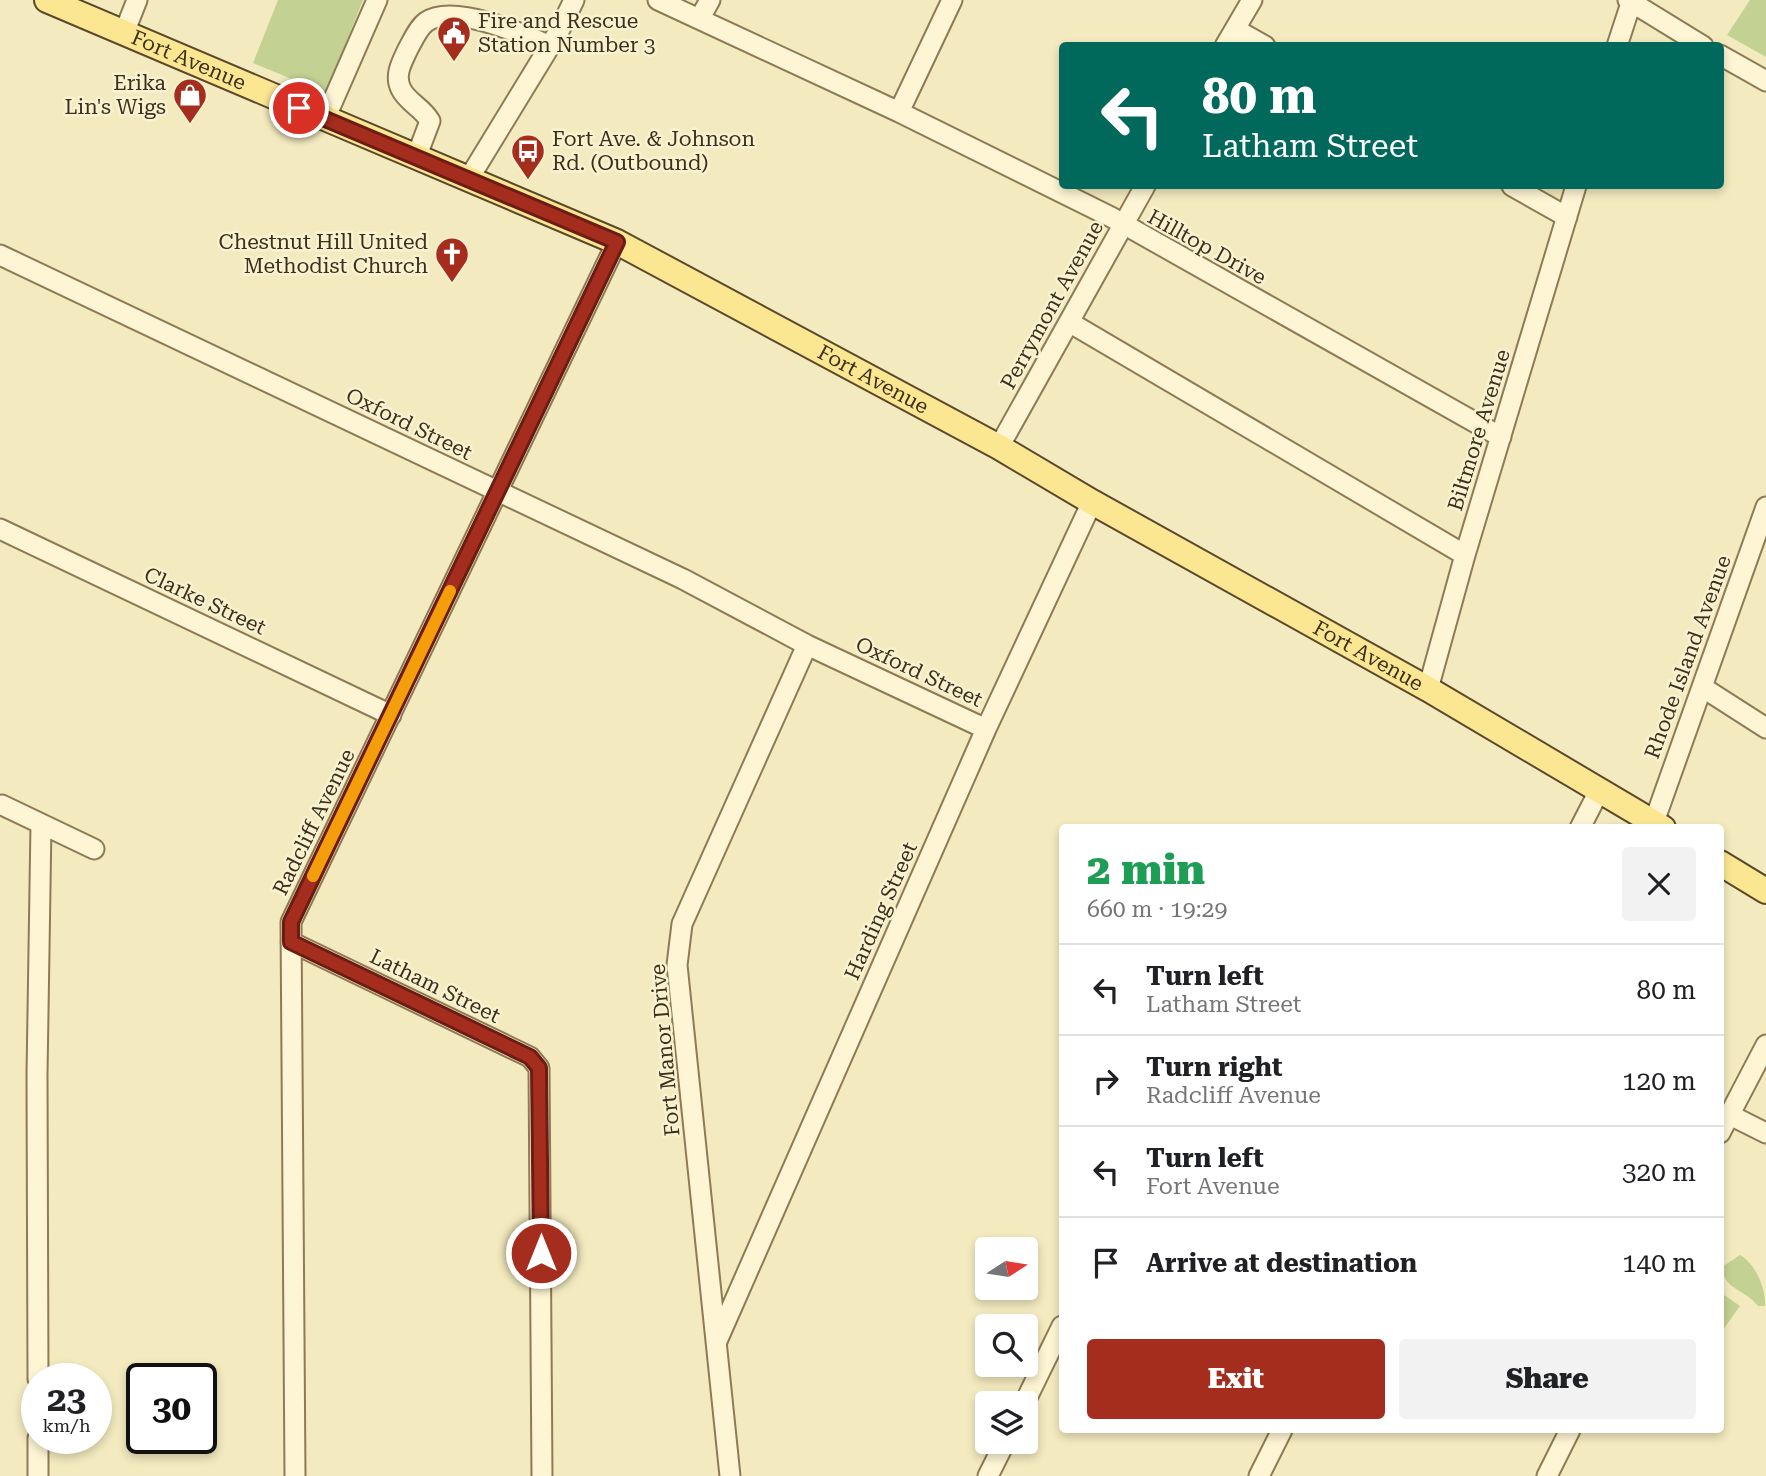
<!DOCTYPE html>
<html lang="en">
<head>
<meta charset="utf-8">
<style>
  :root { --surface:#fff; --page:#f2f2f2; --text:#202124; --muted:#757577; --line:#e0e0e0; --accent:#a52d1e }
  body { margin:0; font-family:"Roboto Serif",serif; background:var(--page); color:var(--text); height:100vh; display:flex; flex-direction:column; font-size:26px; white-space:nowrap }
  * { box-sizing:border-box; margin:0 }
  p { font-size:23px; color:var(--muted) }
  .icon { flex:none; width:38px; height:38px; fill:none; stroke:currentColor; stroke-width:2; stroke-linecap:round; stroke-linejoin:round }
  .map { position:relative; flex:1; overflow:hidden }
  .panel { position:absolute; left:1059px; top:824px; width:665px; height:609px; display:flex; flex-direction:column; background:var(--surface); border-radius:7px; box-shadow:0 4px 10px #0003 }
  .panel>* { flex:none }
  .hud { position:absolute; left:1059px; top:42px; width:665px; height:147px; border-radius:7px; box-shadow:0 4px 10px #0003; background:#00695c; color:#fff; overflow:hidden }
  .needle { width:46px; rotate:78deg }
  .tools { position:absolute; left:975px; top:1237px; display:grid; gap:14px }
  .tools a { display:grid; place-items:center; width:63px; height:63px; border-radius:7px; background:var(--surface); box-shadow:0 4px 10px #0003; font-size:35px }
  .speed { position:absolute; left:21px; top:1363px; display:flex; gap:14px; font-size:35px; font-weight:700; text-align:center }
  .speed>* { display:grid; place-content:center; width:91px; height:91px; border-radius:50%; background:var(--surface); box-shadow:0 4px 10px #0003; line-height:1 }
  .speed small { font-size:18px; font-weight:400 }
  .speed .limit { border:4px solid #111; border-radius:10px; background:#fff; color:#111 }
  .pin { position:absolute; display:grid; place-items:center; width:60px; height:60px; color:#fff; margin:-30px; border:4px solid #fff; border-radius:50%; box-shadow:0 2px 7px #0007 }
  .me { position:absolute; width:77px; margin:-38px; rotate:0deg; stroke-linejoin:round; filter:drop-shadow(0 0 5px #0008) }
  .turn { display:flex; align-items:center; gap:24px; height:147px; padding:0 28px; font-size:32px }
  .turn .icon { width:91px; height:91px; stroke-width:2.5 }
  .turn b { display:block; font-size:49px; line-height:60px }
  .round { display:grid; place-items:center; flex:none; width:74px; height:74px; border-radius:7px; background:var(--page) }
  .summary { display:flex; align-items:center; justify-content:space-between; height:119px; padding:0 28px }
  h1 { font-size:42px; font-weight:800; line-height:52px; color:#1e9e55 }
  .primary-button { display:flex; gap:14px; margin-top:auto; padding:14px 28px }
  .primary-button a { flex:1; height:80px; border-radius:7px; background:var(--accent); color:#fff; font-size:28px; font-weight:800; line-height:80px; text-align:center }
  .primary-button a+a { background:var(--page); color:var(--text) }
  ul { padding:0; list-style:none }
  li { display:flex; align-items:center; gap:21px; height:91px; padding:0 28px; border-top:2px solid var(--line) }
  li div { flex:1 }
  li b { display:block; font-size:26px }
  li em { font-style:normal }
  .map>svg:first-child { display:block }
  .green { fill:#c3d292 }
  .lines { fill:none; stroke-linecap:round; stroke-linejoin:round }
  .minor-casing { stroke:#8e7a55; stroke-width:23 }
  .major-casing { stroke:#5b472a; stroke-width:28 }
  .minor { stroke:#fdf5d3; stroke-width:19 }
  .major { stroke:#fbe792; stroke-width:24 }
  .route-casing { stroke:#6b1d14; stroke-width:18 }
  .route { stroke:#a52d1e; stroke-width:12 }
  .slow { stroke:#f59e0b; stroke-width:12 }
  .labels { text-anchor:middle; stroke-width:5; stroke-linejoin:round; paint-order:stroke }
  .poi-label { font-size:21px; fill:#3c2f1b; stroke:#f9f2d0; text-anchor:start }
  .street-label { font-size:21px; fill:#3c2f1b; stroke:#f9f2d0 }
</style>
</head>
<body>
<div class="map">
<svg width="1766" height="1476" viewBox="0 0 1766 1476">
  <rect width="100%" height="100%" fill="#f3eabf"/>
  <path class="green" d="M278 0H363L326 93 253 63Z
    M1750 0H1766V57L1727 35Z
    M1740 1255C1756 1264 1766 1289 1765 1306H1758C1745 1289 1724 1290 1722 1267Z
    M1720 1292 1740 1306 1720 1334Z"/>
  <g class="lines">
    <g class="minor-casing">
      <path id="minor" d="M658 0 899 112 1111 217 1501 437
        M1628 0 1703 46
        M700 18 710 0
        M1235 29 1265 46
        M124 33 137 0
        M1225 46 1252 0
        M1617 46 1632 0
        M1720 55 1766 81
        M899 112 952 0
        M325 119 377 0
        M416 158 430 121C423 108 407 102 401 89 394 75 402 62 408 49 413 40 418 28 426 22 453 3 523 34 550 46
        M468 180 559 31 574 0
        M1512 186 1567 217
        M0 255 683 579 807 645 986 729
        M1069 322 1465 555
        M999 447 1145 186
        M0 529 391 715
        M1702 687 1766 728
        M1428 689 1465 555 1576 186
        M2 805 94 849
        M1654 822 1766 507
        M1580 828 1599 791
        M291 942 530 1057 539 1068 542 1476
        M1730 1115 1766 1133
        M1720 1133 1766 1045
        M717 1341 986 729 1092 502
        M38 1379 37 1075 41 824
        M1024 1404 1062 1326
        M38 1438V1476
        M295 1476 291 922 617 242
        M730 1476 677 965 682 924 807 645
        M988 1476 1005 1442
        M1259 1476 1282 1430
        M1547 1476 1570 1430"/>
    </g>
    <g class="major-casing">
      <g id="major">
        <path id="s1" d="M47 0 617 242 999 447 1092 502 1428 689 1663 828"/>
        <path d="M1720 863 1766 891"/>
      </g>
    </g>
    <use href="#minor" class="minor"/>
    <use href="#major" class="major"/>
  </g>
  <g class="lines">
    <g class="route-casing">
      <path id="route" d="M299 108 617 242 291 922V942L530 1057 539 1068 541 1253"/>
    </g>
    <use href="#route" class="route"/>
    <path class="slow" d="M313 876 450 591"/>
  </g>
  <defs>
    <g id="civic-pin" transform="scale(1.75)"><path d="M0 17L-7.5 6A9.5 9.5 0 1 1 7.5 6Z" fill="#a52d1e" stroke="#f9f2d0"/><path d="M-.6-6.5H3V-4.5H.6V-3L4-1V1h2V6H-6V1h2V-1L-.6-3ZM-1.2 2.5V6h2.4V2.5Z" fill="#fff"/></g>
    <g id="shop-pin" transform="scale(1.75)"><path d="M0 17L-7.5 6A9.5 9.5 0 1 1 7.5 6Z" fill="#a52d1e" stroke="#f9f2d0"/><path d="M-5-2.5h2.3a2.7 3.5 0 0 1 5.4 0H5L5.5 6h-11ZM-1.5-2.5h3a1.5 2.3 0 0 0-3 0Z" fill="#fff"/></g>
    <g id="bus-pin" transform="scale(1.75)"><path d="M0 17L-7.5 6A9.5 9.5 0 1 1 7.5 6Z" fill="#a52d1e" stroke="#f9f2d0"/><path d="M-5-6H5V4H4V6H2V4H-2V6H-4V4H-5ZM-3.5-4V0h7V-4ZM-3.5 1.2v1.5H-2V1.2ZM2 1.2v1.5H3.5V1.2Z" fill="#fff"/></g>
    <g id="church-pin" transform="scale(1.75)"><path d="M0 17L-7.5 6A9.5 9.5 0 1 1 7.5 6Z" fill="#a52d1e" stroke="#f9f2d0"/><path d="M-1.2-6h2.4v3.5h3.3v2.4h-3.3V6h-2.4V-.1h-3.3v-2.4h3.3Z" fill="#fff"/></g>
  </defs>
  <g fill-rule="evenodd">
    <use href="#civic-pin" x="454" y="33"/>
    <use href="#shop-pin" x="190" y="95"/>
    <use href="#bus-pin" x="528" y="151"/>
    <use href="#church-pin" x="452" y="254"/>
  </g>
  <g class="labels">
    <g class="poi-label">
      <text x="478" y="28">Fire and Rescue<tspan x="478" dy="24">Station Number 3</tspan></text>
      <text x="166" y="90" text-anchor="end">Erika<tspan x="166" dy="24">Lin's Wigs</tspan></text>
      <text x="552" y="146">Fort Ave. &amp; Johnson<tspan x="552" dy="24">Rd. (Outbound)</tspan></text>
      <text x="428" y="249" text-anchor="end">Chestnut Hill United<tspan x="428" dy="24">Methodist Church</tspan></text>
    </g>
    <g class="street-label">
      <text dy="7" stroke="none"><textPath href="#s1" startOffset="154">Fort Avenue</textPath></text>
      <text transform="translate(1207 247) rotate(29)" y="7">Hilltop Drive</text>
      <text transform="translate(1052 305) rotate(-61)" y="7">Perrymont Avenue</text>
      <text dy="7" stroke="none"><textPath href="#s1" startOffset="910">Fort Avenue</textPath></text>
      <text transform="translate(409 424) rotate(26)" y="7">Oxford Street</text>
      <text transform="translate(1479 430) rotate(-73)" y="7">Biltmore Avenue</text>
      <text transform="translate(205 601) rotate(25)" y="7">Clarke Street</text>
      <text dy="7" stroke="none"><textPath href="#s1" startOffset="1477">Fort Avenue</textPath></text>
      <text transform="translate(1688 657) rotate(-70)" y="7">Rhode Island Avenue</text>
      <text transform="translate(919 672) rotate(25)" y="7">Oxford Street</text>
      <text transform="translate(314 822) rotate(-64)" y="7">Radcliff Avenue</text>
      <text transform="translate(881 911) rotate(-66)" y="7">Harding Street</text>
      <text transform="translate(435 986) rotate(26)" y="7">Latham Street</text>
      <text transform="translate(665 1050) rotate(-95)" y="7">Fort Manor Drive</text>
    </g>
  </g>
</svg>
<div class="tools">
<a><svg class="needle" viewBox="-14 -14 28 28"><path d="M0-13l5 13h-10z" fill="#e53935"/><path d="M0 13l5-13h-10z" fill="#757577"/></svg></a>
<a><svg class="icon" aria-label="search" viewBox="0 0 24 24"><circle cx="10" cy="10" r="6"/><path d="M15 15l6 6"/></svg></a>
<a><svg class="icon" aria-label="layers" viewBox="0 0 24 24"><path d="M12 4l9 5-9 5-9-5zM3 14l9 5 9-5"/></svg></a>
</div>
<div class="speed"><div>23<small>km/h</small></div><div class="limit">30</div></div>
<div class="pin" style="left:299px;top:108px;background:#d93025"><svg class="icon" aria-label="arrive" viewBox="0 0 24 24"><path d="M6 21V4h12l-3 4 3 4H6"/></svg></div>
<svg class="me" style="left:541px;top:1253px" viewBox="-20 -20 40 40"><circle r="17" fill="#a52d1e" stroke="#fff" stroke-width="3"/><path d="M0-11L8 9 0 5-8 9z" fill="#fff"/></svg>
<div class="hud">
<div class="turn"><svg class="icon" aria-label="left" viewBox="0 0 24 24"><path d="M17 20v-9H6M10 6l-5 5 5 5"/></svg><div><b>80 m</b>Latham Street</div></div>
</div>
<section class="panel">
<div class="summary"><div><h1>2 min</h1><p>660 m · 19:29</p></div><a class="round"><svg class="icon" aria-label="close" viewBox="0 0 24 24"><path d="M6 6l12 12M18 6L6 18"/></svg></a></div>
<ul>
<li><svg class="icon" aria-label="left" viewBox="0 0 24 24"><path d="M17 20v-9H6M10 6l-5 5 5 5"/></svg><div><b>Turn left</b><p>Latham Street</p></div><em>80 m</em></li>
<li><svg class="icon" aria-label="right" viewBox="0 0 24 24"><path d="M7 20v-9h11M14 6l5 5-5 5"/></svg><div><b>Turn right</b><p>Radcliff Avenue</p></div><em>120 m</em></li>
<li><svg class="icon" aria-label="left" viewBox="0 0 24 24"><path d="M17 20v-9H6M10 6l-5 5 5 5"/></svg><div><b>Turn left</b><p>Fort Avenue</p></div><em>320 m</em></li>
<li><svg class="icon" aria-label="arrive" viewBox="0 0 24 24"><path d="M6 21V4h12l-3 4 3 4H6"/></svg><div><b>Arrive at destination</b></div><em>140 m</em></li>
</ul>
<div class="primary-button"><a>Exit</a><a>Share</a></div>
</section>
</div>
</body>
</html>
